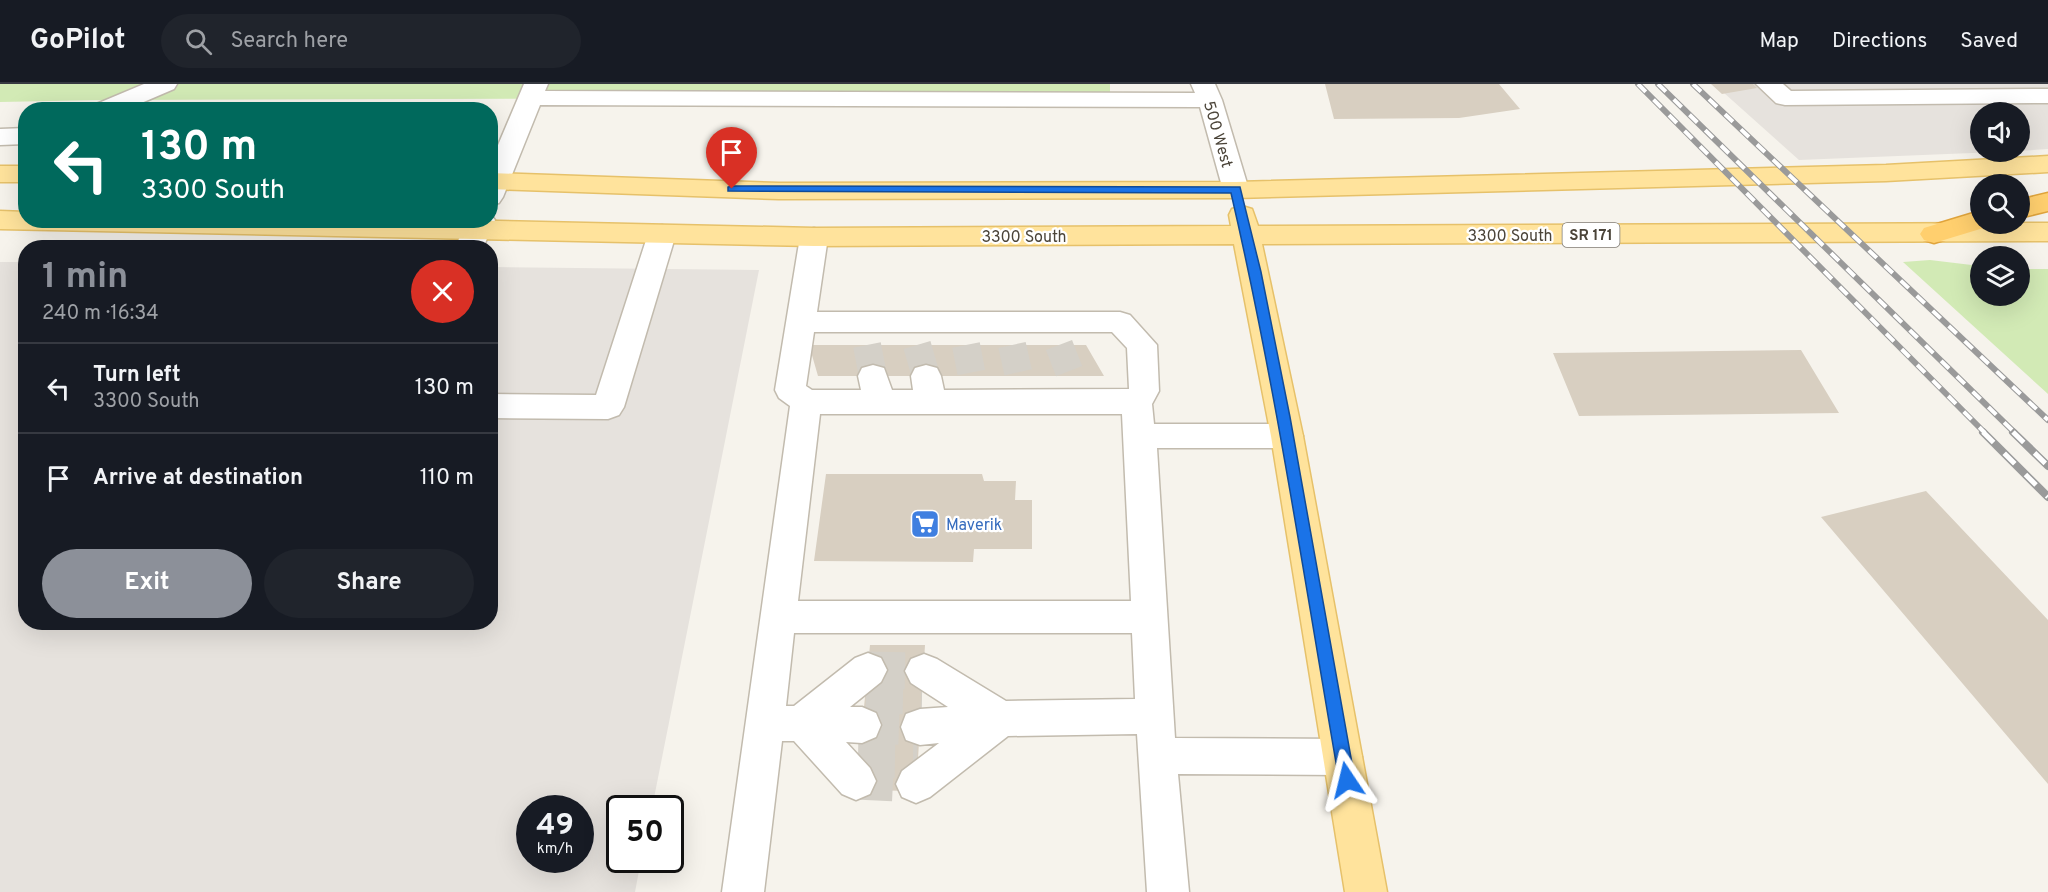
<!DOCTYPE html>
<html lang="en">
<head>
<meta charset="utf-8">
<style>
  :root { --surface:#171b24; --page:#20242c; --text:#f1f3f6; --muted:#9ea1a6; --line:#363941; --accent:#8c9099 }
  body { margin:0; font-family:Overpass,sans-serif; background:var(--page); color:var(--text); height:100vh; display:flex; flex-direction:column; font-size:22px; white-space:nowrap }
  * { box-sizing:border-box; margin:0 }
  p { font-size:20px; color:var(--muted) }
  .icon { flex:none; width:33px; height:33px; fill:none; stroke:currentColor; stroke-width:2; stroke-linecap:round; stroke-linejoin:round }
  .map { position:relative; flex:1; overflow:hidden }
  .sheet { position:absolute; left:18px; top:156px; width:480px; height:390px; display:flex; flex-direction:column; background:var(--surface); border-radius:24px; box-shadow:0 6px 24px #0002 }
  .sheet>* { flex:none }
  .banner { position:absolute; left:18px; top:18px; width:480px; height:126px; border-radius:24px; box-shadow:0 6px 24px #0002; background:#00695c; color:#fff; overflow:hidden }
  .fabs { position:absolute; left:1970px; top:18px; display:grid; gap:12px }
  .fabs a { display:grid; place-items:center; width:60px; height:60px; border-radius:50%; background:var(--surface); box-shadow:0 6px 24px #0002; font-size:30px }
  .speed { position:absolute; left:516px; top:711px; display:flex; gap:12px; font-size:30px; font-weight:700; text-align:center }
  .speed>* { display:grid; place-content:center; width:78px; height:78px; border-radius:50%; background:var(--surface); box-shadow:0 6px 24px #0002; line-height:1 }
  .speed small { font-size:15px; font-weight:400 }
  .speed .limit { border:3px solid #111; border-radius:9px; background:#fff; color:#111 }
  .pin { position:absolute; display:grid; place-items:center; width:51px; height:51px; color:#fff; margin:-62px -26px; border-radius:50% 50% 50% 0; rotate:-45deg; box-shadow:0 0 6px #0007 }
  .pin .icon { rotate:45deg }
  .me { position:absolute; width:66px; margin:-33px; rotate:350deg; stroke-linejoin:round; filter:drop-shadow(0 0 4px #0008) }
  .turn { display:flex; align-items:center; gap:21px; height:126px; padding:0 24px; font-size:27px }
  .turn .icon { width:78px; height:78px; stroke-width:2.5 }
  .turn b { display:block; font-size:42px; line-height:51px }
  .round { display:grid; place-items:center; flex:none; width:63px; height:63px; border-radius:32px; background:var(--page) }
  .headline { display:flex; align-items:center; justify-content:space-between; height:102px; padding:0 24px }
  h1 { font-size:36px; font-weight:700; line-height:45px; color:var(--accent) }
  .button { display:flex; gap:12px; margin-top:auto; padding:12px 24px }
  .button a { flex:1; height:69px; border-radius:36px; background:var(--accent); color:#fff; font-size:24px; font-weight:700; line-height:69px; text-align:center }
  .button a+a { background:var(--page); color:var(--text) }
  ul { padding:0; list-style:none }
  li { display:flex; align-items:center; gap:18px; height:90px; padding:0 24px; border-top:2px solid var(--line) }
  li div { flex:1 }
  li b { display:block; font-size:22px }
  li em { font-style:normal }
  header { display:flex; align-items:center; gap:36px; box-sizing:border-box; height:84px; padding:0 30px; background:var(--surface); border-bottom:2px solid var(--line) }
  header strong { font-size:28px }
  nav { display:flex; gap:33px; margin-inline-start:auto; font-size:21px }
  .search { width:420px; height:54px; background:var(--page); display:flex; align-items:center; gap:15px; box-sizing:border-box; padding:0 21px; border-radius:33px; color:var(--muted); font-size:22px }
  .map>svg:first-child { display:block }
  .industrial { fill:#e6e2dd; fill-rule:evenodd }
  .green { fill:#d2eab5 }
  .building { fill:#d8cfc1 }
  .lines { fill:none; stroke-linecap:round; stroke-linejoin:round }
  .minor-tunnel-far1 { stroke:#d4d0c8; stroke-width:28; stroke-dasharray:28 14; stroke-linecap:butt }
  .minor-tunnel { stroke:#d4d0c8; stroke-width:37; stroke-dasharray:37 18; stroke-linecap:butt }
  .minor-casing { stroke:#c2bbae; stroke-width:3 }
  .major-casing { stroke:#e6c16a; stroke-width:3 }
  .highway-casing { stroke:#e0a43c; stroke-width:3 }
  .minor { fill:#fff; fill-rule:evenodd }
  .major { fill:#ffe39c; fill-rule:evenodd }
  .highway { fill:#ffcf6e; fill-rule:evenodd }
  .rail-far1-casing { stroke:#9a9a9a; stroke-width:6 }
  .rail-casing { stroke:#9a9a9a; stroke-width:8 }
  .rail-far1 { stroke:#fff; stroke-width:4; stroke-dasharray:11; stroke-linecap:butt }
  .rail { stroke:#fff; stroke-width:5; stroke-dasharray:15; stroke-linecap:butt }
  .route { fill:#1a73e8; stroke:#114b97; stroke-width:1.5 }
  .labels { text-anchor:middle; stroke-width:4.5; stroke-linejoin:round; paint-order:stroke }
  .shield { fill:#fff; stroke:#817c74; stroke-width:1.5 }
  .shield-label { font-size:15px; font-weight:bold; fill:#4b4439 }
  .street-label { font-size:16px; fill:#4b4439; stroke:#fff }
  .shop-label { font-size:16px; fill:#366cbe; stroke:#fff; text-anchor:start }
</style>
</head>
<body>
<header>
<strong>GoPilot</strong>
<div class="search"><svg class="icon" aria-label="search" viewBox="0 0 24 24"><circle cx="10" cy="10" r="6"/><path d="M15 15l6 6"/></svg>Search here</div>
<nav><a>Map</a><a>Directions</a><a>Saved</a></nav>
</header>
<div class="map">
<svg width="2048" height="808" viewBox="0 0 2048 808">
  <rect width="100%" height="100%" fill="#f6f3ec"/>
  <path class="industrial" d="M1714 0H2048V65L2019 67V28H1980V68H1997L1799 76Z
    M0 178H25L26 538H490L491 183 759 186 652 724H620V776H641L635 808H0ZM530 724H580V776H530Z"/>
  <path class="green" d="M0 0H1110V13L101 16 0 18Z
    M1930 176 1980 182V212H2019V185H2048V310L1903 178Z"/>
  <path class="building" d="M1325 0H1499L1520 25 1459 34 1334 35Z
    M1711 0H1753L1757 4 1722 10Z
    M809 261H1086L1104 292H818Z
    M1801 266 1839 329 1579 332 1553 269Z
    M826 390H982L984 397H1016L1015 416H1032V465H974L973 478 814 477Z
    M1926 407 2048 536V700L1821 433Z
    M870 561H925L916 707 856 706Z"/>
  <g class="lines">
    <path class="minor-tunnel-far1" d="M867 261 873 292
      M917 261 926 292
      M966 261 972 292
      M1012 261 1019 292
      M1059 261 1071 292"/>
    <path class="minor-tunnel" d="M868 586 924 587
      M866 611 922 612
      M862 641 920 643
      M858 675 917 676
      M856 697 916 700"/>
    <g class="minor-casing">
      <path id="minor" d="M144 0H177L174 5 125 26H91L94 21Z
        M524 0H548L545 7 1195 9 1191 0H1215L1222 16 1249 106 1245 112 1236 114 1227 112 1223 106 1200 23 540 21 503 113 499 119 490 121V80Z
        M1756 0H1783L1791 7 2048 5V19L1785 21 1776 19Z
        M26 44V60L0 61V45Z
        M490 130 495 136 483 164H455L467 136H490Z
        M662 141 672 144 676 150 624 323 619 331 608 335 490 334V310L596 311 648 150 652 144Z
        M814 144 824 147 828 153 817 228H1120L1130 231 1157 261 1159 307 1152 320 1154 340H1287L1298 343 1303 352 1298 361 1287 364H1157L1175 654 1343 655 1357 660 1362 673 1357 686 1343 691 1178 690 1189 808H1147L1137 650 1008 652 930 713 916 719 902 713 896 700 902 687 939 659 920 661 906 656 901 643 906 630 920 625 948 623 911 599 905 587 911 575 924 570 937 575 1006 617 1135 615 1132 549H794L786 622H794L855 574 868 569 881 574 887 586 881 598 850 623H862L876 629 881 641 876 653 862 659 846 658 870 684 876 697 870 710 856 716 842 710 794 657H782L764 808H722L790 322 779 314 775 306 800 153 804 147ZM814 248H1112L1127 264 1129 305 944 306 941 292 937 284 926 281 915 284 911 292 913 306H892L884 284 873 281 862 284 858 292 861 306H812L806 302ZM820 330H1122L1131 517H798Z"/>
    </g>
    <g class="major-casing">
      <path id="major" d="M2048 72V88L1886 97 1236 114 779 115 490 105V89L779 99 1236 98 1886 81Z
        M0 82H26V98H0Z
        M1242 122 1252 125 1258 142 2048 139V157L1262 160 1303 352 1387 808H1345L1271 352 1234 160 814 162 0 145V127L26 128V136H456L814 144 1231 142 1229 131 1232 125Z"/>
    </g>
    <g class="highway-casing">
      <path id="highway" d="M2048 109V127L2019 134V116Z
        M1980 127V140H1991L1990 142 1934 159 1924 156 1920 150 1924 144Z"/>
    </g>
    <use href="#minor" class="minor"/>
    <use href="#major" class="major"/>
    <use href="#highway" class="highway"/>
    <g class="rail-far1-casing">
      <path id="rail-far1" d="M1638 0 1985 349
        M1658 0 2015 349
        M1693 0 2048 336"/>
    </g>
    <g class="rail-casing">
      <path id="rail" d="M1983 348 2048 413
        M2013 348 2048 382"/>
    </g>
    <use href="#rail-far1" class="rail-far1"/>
    <use href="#rail" class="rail"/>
  </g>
  <path class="route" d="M732 102 1240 103 1261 188 1290 333 1355 696 1352 701 1347 703 1341 701 1339 696C1305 500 1276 303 1231 109L728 107V103Z"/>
  <defs>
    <g id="supermarket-square" transform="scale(1.5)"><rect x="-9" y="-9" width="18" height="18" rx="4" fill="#3f7fe0" stroke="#fff"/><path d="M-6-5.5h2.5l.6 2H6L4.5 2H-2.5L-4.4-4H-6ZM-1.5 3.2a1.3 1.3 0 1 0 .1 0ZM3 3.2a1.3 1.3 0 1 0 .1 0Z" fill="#fff"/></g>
  </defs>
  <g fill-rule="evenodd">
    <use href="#supermarket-square" x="925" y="440"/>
  </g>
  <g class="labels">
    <rect class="shield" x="1562.5" y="139" width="57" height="24" rx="4.5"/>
    <g class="shield-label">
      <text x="1591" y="156">SR 171</text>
    </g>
    <g class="street-label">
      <text transform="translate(1219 50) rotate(74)" y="6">500 West</text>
      <text x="1510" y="157">3300 South</text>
      <text x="1024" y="158">3300 South</text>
    </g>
    <g class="shop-label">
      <text x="946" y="446">Maverik</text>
    </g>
  </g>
</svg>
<div class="fabs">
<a><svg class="icon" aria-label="sound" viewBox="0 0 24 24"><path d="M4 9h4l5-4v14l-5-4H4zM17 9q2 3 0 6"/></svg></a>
<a><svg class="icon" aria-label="search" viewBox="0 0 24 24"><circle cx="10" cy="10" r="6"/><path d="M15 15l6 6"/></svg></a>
<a><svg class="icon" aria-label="layers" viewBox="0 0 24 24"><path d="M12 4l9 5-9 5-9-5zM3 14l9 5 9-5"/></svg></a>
</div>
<div class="speed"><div>49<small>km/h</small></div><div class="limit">50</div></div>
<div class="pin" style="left:732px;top:105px;background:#d93025"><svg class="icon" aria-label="arrive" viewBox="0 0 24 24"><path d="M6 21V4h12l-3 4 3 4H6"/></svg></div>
<svg class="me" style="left:1347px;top:696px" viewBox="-20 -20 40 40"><path d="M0-17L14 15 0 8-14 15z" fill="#1a73e8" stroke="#fff" stroke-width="4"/></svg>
<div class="banner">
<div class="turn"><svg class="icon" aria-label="left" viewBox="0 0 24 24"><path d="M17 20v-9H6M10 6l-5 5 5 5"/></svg><div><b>130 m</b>3300 South</div></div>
</div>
<section class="sheet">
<div class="headline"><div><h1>1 min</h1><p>240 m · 16:34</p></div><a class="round" style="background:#d93025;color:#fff"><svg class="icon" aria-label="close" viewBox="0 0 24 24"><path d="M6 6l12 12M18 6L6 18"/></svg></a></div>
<ul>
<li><svg class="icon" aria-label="left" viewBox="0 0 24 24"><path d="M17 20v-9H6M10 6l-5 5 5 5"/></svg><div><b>Turn left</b><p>3300 South</p></div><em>130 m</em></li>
<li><svg class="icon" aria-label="arrive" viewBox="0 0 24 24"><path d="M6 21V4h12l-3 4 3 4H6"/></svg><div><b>Arrive at destination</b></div><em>110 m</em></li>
</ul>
<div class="button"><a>Exit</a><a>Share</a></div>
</section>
</div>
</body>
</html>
